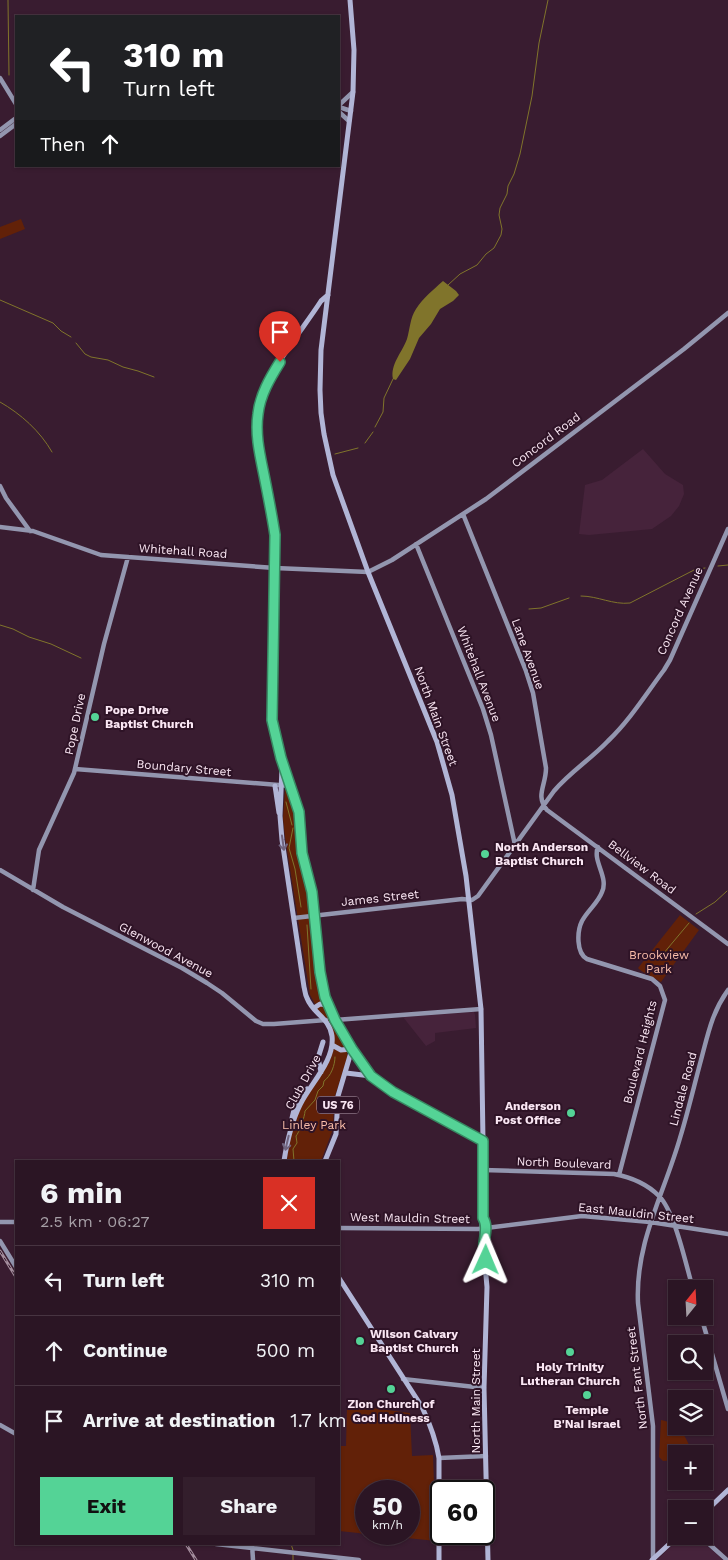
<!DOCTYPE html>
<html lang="en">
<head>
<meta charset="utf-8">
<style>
  :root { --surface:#2b1524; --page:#331e2c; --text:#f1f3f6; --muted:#a69fa6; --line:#473441; --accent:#54d396 }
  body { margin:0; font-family:"Work Sans",sans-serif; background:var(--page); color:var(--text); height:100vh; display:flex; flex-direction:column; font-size:19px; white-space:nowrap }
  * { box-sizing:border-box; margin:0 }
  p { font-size:16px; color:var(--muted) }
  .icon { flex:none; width:28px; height:28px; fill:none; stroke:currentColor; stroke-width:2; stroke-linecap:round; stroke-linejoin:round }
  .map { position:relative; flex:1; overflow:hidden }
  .side { position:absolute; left:15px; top:1160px; width:325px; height:385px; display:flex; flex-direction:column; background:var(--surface); border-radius:0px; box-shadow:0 1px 4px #0004,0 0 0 1px var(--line) }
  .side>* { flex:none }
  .guide { position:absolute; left:15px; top:15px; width:325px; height:152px; border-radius:0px; box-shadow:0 1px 4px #0004,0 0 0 1px var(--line); background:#202124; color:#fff; overflow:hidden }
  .needle { width:32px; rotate:18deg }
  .fabs { position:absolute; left:668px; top:1280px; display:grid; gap:10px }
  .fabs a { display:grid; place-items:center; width:45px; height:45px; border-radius:0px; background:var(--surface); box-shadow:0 1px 4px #0004,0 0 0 1px var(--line); font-size:25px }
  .speed { position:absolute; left:355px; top:1480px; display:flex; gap:10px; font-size:25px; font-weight:700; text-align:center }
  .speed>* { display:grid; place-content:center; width:65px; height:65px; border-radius:50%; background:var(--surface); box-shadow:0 1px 4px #0004,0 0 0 1px var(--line); line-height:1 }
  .speed small { font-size:12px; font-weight:400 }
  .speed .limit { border:2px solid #111; border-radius:8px; background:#fff; color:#111 }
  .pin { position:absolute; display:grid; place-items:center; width:42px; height:42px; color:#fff; margin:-51px -21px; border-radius:50% 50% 50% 0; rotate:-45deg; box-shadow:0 0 5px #0007 }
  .pin .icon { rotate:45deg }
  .me { position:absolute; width:55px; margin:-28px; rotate:1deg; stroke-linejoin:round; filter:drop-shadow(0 0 4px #0008) }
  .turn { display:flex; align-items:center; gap:18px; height:105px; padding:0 25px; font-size:22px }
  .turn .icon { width:65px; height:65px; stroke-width:2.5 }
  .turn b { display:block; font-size:35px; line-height:42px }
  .then { display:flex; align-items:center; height:48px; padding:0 25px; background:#0003; gap:10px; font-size:19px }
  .round { display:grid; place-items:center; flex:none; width:52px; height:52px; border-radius:0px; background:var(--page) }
  .headline { display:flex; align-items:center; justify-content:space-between; height:85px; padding:0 25px }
  h1 { font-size:30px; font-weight:700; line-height:38px }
  .cta { display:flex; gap:10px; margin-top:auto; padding:10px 25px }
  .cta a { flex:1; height:58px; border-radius:0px; background:var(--accent); color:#111; font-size:20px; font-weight:700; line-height:58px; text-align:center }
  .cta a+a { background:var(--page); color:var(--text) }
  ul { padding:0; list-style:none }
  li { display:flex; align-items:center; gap:15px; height:70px; padding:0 25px; border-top:1px solid var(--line) }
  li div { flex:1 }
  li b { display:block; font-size:19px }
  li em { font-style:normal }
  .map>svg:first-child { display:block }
  .built { fill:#46233b }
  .green { fill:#622108; fill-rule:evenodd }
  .water { fill:#80742b }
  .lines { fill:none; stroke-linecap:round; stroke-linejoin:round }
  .stream { stroke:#80742b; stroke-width:1 }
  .secondary { stroke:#9396af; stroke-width:4.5 }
  .primary { stroke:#b1b5d6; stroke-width:5 }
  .rail-casing { stroke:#a58e9e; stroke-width:3 }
  .rail { stroke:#2e1326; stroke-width:1; stroke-dasharray:4; stroke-linecap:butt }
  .oneway { stroke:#70647e }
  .route-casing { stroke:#378962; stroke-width:12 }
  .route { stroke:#54d396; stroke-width:9 }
  .poi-dot { fill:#54d396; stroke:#2e1326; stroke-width:2 }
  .labels { text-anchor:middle; stroke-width:4; stroke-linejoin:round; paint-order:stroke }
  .shield { fill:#2e1326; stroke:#bda7b6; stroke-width:1 }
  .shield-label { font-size:11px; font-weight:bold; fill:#fae6f3 }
  .street-label { font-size:12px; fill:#fae6f3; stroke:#2e1326 }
  .poi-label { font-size:12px; font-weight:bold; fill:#fae6f3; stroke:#2e1326; text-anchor:start }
  .park-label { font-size:12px; fill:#f9bda9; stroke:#2e1326 }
</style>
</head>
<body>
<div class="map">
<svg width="728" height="1560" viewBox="0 0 728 1560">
  <rect width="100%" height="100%" fill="#391c30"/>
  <path class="built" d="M643 449 665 474 683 485 684 494 679 506 671 516 652 529 589 535 579 534 585 485 602 480Z
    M474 1012 475 1015 476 1028 435 1033V1041L426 1046 403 1017Z
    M682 1536H696L723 1560H657Z"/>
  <path class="green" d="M21 219 25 229 0 239V227Z
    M285 789H289L298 819 299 851 309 882 319 980 325 1001 315 1004 310 995 285 837 283 818Z
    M680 915 699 930 661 982C654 977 642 973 638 968Z
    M319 1006 327 1007 346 1041 347 1046 345 1048 334 1044 330 1023 316 1008Z
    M334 1048 347 1052V1058L334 1099 333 1129 321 1161H287C288 1146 292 1127 298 1112 309 1090 326 1072 334 1048Z
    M347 1407H365L410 1413 412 1456 433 1455 436 1541 339 1531V1446H346ZM366 1491H409V1534H366Z
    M661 1420C680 1423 686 1437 693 1454H676V1460L663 1461 659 1457Z"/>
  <path class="water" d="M443 281 456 291 459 295 453 301 440 309 431 324 419 338 410 359 396 380 393 379C390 364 402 353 407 339 410 329 410 318 416 309 423 298 433 290 443 281Z"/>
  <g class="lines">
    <path class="stream" d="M8 0 9 75
      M448 285 460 274 477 265 486 254 494 248 501 235 502 229 499 215 500 208 507 194 508 186 514 174 520 154 532 96 539 43 548 0
      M0 300 53 323 61 331 71 337
      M76 343 85 354 91 357 108 360 123 367 138 371 154 377
      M0 402C21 414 40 431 52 452
      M375 427 383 412 384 398 393 379
      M365 443 373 432
      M335 454 358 448
      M718 566 728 565
      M581 596C598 596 613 605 630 603L694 570 705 568
      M529 609 541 608 569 598
      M0 625 13 629 29 637 51 644 81 658
      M286 802 292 825
      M293 828 289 848 295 869 301 907
      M696 914 715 902 727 891
      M307 925 311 989
      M663 954 689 923
      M294 1161 293 1149 297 1143 296 1136C299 1133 305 1116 305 1111L315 1100 318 1091 323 1086 324 1081C331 1076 335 1065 335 1057
      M291 1544 293 1550
      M293 1554V1560"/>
    <path class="secondary" d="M0 78 16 104
      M339 105 353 92
      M339 107 351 111
      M339 112 349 121
      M0 130 16 118
      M0 136 16 124
      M0 486 6 498 30 531
      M463 514 526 671 533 693 546 768C546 786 535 795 547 810L728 944
      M0 527 33 531 101 555 275 568 368 572 392 560 486 499 684 349 728 313
      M416 544 483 709 491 735 515 845
      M75 769 291 786
      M598 847C592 861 609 877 602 892 598 903 588 910 582 921 577 931 576 953 587 959L652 979 660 986 665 1000 619 1175
      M0 870 63 907 182 968 207 983 222 993 256 1021 263 1024H274L326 1020
      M33 890 39 850 74 773 104 644 128 557
      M294 918 462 899 472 900 478 896 554 791C570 772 591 759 608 741 630 720 646 694 664 670L670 660 728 529
      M335 1020 481 1009
      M352 1049 371 1076 378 1083 483 1141
      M483 1170 614 1174C630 1177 647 1184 659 1196 675 1212 686 1265 693 1289
      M0 1222H16
      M339 1228 478 1229 582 1216 650 1222 728 1234
      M0 1241 16 1267
      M701 1316 728 1409
      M403 1379 484 1388
      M0 1425 16 1434
      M439 1458 486 1456
      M700 1536 727 1560
      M216 1544 359 1560
      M252 1544 253 1560
      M653 1560V1426L638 1303C635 1243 664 1194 680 1138 688 1112 694 1086 701 1060 708 1034 712 1012 728 990"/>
    <path class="primary" d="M350 0 354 50 353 92 321 350 320 390 321 413 324 434 333 475 368 572 437 742 452 795 466 876 481 1009 483 1141 482 1231 487 1287 484 1388 488 1560
      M328 295 321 301C296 340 256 381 257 430 257 445 261 460 264 475 268 495 272 515 275 535L272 720 281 759 299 812 302 853 312 892 322 985 328 1005 352 1049
      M282 767 280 816 282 840 304 987C305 990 305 995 307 998 313 1014 329 1017 332 1036 335 1061 310 1084 300 1105 291 1123 287 1142 284 1161
      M275 786 279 813
      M314 1008 320 1004 328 1005
      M332 1045 341 1050 352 1049
      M321 1072 318 1058 323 1042
      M346 1073 371 1076
      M292 1118 297 1097 307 1089
      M325 1161 336 1134 338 1096 352 1049
      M483 1218C487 1223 487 1237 484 1243
      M339 1278 422 1407C430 1424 436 1440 439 1458V1560
      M704 1513 728 1490
      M652 1560 678 1536"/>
    <g class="rail-casing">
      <path id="rail" d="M0 1251 16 1277
        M186 1544 196 1560"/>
    </g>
    <use href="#rail" class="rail"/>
  </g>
  <defs><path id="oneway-shaft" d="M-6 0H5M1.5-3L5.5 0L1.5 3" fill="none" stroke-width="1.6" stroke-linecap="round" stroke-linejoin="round" transform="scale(1.25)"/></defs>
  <g class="oneway">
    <use href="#oneway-shaft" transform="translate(283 843) rotate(82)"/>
    <use href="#oneway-shaft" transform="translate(287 1143) rotate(103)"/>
  </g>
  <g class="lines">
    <g class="route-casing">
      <path id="route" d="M280 362C270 378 260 395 258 414 255 435 260 455 264 475 268 495 272 515 275 535L272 720 281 758 299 812 302 853 312 892 320 972 325 997 335 1020 352 1049 371 1076 393 1092 483 1141V1218C488 1225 485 1235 484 1243 483 1248 485 1255 486 1260"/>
    </g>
    <use href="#route" class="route"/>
  </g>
  <g class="poi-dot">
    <circle cx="95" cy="717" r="5"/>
    <circle cx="485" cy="854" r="5"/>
    <circle cx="571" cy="1113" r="5"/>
    <circle cx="360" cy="1341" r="5"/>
    <circle cx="570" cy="1352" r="5"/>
    <circle cx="391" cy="1389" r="5"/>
    <circle cx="587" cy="1395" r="5"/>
  </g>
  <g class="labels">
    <rect class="shield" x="317" y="1096.5" width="42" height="17" rx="4"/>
    <g class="shield-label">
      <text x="338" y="1109">US 76</text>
    </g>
    <g class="street-label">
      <text transform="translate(546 440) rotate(-37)" y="4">Concord Road</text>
      <text transform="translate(183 551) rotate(4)" y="4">Whitehall Road</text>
      <text transform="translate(680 611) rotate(-66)" y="4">Concord Avenue</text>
      <text transform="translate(528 654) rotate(70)" y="4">Lane Avenue</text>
      <text transform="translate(479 674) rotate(69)" y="4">Whitehall Avenue</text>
      <text transform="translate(436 716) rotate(70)" y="4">North Main Street</text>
      <text transform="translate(75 724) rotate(-78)" y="4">Pope Drive</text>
      <text transform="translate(184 768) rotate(5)" y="4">Boundary Street</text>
      <text transform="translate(642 867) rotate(37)" y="4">Bellview Road</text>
      <text transform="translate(380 898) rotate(-6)" y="4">James Street</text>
      <text transform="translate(166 950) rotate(28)" y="4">Glenwood Avenue</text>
      <text transform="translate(640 1052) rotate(-76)" y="4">Boulevard Heights</text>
      <text transform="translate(303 1082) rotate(-61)" y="4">Club Drive</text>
      <text transform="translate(683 1089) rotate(-75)" y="4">Lindale Road</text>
      <text transform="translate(564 1163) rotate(2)" y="4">North Boulevard</text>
      <text transform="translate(636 1213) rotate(6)" y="4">East Mauldin Street</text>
      <text transform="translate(410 1218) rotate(1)" y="4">West Mauldin Street</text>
      <text transform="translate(637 1378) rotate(-97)" y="4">North Fant Street</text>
      <text transform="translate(476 1401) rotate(-90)" y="4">North Main Street</text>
    </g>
    <g class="poi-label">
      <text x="105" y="714">Pope Drive<tspan x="105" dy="14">Baptist Church</tspan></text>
      <text x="495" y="851">North Anderson<tspan x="495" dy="14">Baptist Church</tspan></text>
      <text x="561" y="1110" text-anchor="end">Anderson<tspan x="561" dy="14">Post Office</tspan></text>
      <text x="370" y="1338">Wilson Calvary<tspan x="370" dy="14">Baptist Church</tspan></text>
      <text x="570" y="1371" text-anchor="middle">Holy Trinity<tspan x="570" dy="14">Lutheran Church</tspan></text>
      <text x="391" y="1408" text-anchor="middle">Zion Church of<tspan x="391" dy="14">God Holiness</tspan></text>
      <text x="587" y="1414" text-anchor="middle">Temple<tspan x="587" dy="14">B'Nai Israel</tspan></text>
    </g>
    <g class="park-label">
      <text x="659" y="959">Brookview<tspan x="659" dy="14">Park</tspan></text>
      <text x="314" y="1129">Linley Park</text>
    </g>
  </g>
</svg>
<div class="fabs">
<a><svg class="needle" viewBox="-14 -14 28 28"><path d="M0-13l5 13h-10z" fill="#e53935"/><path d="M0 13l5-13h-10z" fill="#a69fa6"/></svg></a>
<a><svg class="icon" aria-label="search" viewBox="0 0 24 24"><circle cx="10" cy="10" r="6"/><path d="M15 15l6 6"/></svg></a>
<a><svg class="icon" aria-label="layers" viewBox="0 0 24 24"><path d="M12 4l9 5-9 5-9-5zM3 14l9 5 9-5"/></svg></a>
<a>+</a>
<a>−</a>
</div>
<div class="speed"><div>50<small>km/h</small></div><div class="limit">60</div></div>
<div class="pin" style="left:280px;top:362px;background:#d93025"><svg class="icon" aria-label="arrive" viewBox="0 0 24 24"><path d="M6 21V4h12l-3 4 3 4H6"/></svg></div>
<svg class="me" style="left:486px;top:1260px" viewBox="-20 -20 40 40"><path d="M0-17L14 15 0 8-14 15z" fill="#54d396" stroke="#fff" stroke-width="4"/></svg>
<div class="guide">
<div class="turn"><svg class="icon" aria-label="left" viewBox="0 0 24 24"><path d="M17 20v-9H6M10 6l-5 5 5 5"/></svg><div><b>310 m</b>Turn left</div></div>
<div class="then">Then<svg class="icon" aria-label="ahead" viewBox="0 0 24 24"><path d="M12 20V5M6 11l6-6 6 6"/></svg></div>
</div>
<section class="side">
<div class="headline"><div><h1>6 min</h1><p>2.5 km · 06:27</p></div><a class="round" style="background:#d93025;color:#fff"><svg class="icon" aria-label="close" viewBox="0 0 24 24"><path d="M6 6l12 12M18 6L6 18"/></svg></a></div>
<ul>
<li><svg class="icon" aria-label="left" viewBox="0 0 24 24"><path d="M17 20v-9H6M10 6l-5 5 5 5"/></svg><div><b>Turn left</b></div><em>310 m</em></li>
<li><svg class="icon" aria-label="ahead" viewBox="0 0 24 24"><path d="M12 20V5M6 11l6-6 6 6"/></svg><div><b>Continue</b></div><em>500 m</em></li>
<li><svg class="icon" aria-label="arrive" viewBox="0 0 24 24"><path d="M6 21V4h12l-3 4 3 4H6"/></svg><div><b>Arrive at destination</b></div><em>1.7 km</em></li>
</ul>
<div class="cta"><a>Exit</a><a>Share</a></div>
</section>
</div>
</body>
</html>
